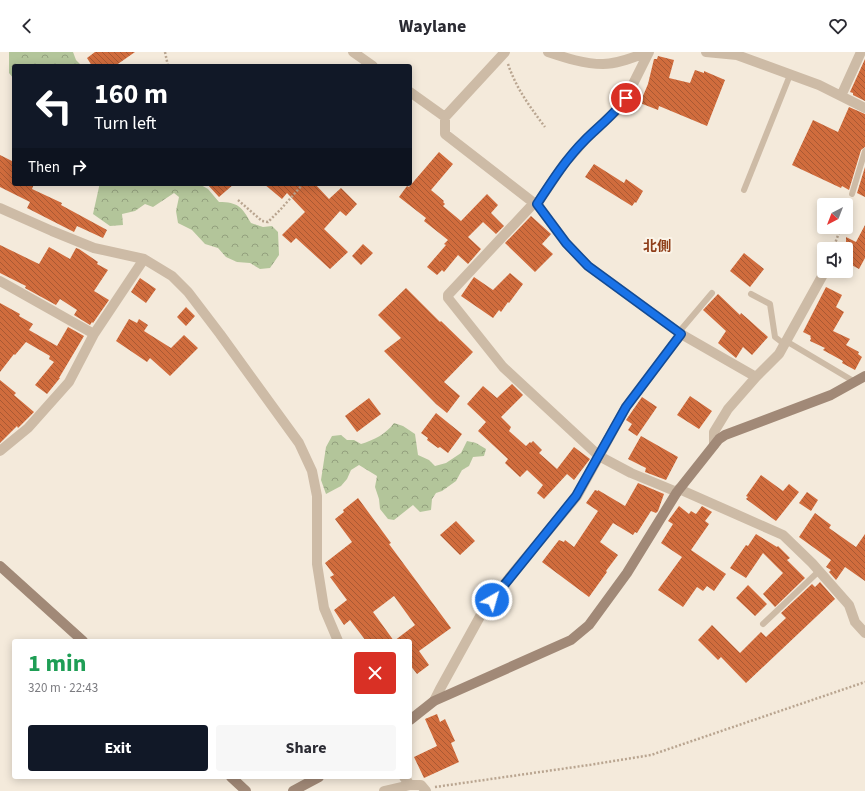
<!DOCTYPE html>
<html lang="en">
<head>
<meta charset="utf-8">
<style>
  :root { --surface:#fff; --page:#f7f7f7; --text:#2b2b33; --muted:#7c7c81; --accent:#111827 }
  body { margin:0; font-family:"Source Sans 3","Noto Sans JP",sans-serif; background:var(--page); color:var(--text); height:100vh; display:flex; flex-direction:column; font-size:15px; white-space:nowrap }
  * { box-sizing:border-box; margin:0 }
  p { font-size:13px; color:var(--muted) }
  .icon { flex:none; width:22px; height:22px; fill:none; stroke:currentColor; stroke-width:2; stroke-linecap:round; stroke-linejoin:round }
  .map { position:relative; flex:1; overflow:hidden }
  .drawer { position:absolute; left:12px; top:587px; width:400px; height:140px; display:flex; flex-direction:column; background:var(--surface); border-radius:4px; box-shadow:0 2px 10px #0003 }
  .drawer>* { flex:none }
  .top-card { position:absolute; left:12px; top:12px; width:400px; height:122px; border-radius:4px; box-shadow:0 2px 10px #0003; background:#111827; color:#fff; overflow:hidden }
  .needle { width:26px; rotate:222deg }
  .controls { position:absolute; left:817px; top:146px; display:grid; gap:8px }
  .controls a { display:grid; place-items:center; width:36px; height:36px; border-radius:4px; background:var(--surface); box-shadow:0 2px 10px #0003; font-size:20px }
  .pin { position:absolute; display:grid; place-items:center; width:34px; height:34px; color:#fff; margin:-17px; border:2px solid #fff; border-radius:50%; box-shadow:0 1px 4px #0007 }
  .me { position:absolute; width:44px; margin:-22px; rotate:38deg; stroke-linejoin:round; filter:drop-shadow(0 0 3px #0008) }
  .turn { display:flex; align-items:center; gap:14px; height:84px; padding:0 16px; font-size:18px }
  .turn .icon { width:52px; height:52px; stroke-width:2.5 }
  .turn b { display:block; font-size:28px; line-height:34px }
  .then { display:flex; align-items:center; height:38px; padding:0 16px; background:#0003; gap:8px; font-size:15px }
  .round { display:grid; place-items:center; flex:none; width:42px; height:42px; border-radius:4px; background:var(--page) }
  .overview { display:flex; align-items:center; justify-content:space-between; height:68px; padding:0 16px }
  h1 { font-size:24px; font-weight:700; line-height:30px; color:#1e9e55 }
  .primary-button { display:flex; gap:8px; margin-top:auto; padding:8px 16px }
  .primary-button a { flex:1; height:46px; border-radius:4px; background:var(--accent); color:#fff; font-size:16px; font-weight:700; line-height:46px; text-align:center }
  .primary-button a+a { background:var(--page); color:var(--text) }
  header { display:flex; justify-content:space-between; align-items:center; height:52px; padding:0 16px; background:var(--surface); font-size:18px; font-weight:700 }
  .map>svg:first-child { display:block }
  .forest { fill:url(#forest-crowns) }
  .building { fill:url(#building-back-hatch); fill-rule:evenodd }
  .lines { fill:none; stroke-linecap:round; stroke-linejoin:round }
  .path { stroke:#b9a590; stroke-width:2.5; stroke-dasharray:2 2; stroke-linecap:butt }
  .lane { stroke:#cdbba6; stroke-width:6 }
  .street { stroke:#cdbba6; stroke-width:10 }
  .secondary { stroke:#a18977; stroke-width:10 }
  .route-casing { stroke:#114b97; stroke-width:10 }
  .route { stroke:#1a73e8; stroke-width:7 }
  .labels { text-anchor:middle; stroke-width:4; stroke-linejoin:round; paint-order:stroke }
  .neighbourhood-label { font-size:14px; font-weight:bold; fill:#8f3e19; stroke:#fbf4e8 }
</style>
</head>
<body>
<header><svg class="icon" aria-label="back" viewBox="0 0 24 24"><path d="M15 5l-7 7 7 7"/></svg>Waylane<svg class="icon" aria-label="heart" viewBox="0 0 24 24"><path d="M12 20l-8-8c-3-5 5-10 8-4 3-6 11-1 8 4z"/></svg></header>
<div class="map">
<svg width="865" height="739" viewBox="0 0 865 739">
  <defs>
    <pattern id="forest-crowns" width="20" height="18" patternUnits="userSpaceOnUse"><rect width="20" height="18" fill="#b3c59a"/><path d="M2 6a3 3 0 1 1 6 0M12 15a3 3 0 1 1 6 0" fill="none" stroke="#93a07e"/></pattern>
    <pattern id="building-back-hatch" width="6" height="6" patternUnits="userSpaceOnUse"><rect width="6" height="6" fill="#d06c3d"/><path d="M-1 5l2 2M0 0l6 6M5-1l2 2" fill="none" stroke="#aa5933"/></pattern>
  </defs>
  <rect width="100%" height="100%" fill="#f4eadb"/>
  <path class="forest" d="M9 0H73L76 8 82 14H14V27L9 21Z
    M99 132 201 133 208 137 219 150C238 150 242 155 251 171L263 175 272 174 278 180 279 203 270 216 260 217 250 211 237 210 226 205 218 196 205 192 192 178 178 171 176 159 179 145 174 141 153 155 145 152 135 159 122 162 123 173 110 174 93 162 99 135Z
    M394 371 403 374 415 382 418 403 429 408 435 414 446 411 461 401 467 389 476 391 486 397 484 404 473 405 469 414 462 418 456 429 442 439 436 441 432 447 431 458 420 460 413 453 394 468 388 467 380 457 379 447 375 435 377 424 359 413 351 418 347 427 341 434 326 442 321 428 326 395 332 384 341 383 347 388H354L361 392C374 388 386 382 394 371Z"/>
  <path class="building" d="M95 0H135L115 14H92L87 6Z
    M658 4 674 8 669 26 690 31 695 18 704 21V19L725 28 707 74 659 54 658 58 640 51 648 32 654 7H657Z
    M865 7V49L853 43V41L850 40Z
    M849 55 865 62V95L861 98 849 138 842 134 841 136 792 113 813 68 838 80Z
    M439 100 453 112 431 138 444 149 443 150 445 152 443 154 461 169 487 142 498 153 491 161 504 174 496 182 483 170 468 185 481 197 468 212 458 203 444 220 442 218 437 223 427 215 446 193 444 192 448 188 424 169 426 166 399 145 407 134 409 135Z
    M0 103 14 110V132H34L32 137 62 151 61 153 107 178 103 186 77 174 74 180 27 156 30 150 0 135Z
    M594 112 624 131 626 127 643 139 636 151 635 150 632 154 585 125Z
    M865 115V145L857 141Z
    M207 132H234L219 145Z
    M264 132H315L329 147 341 136 357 152 346 164 340 159 324 177 348 200 330 217 296 186 291 191 282 183 305 160 287 141 282 147Z
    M531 164 551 182 542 192 553 202 535 220 505 191Z
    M865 173V206L859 217 846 210V185L856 190Z
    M363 192 373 201 361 213 352 204Z
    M0 193 39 212 49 195 70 207 76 196 79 197 98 210 97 212 108 218 94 239 109 248 93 271 92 270 90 273 74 263 77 258 60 247 56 253 25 236 26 234 0 221Z
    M744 201 764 217 750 235 730 219Z
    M510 221 523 232 509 251 508 250 501 260 499 258 493 266 461 244 474 225 493 238Z
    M140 226 156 237 146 251 131 240Z
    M826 235 842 243 836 255 844 260 833 279 850 287 846 293 859 300 858 302 862 305 855 318 842 311 843 309 823 298 825 296 810 289 811 286 810 285 811 284 803 280Z
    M406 236 440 270 441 269 473 300 444 330 460 344 447 361 436 352 384 299 401 286 378 263Z
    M718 242 740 263 741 261 748 267 768 285 752 303 743 295 736 306 718 291 726 279 703 258Z
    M0 251 20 262 19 264 33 272 29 278 57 294 68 275 84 284 59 326H60L47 342 35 333 54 310 49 307 50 304 26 290 15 303 14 302 0 320Z
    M186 255 195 264 186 274 177 265Z
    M129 267 137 271 139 267 148 273 144 279 171 296 184 283 198 296 170 324 150 306 147 310 116 289Z
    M0 328 16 341 14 343 34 360 18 376 17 374 0 391Z
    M512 332 523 343 501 365 511 375 509 379 526 394 530 390 531 391 533 389 542 398 539 401 557 417 574 395 590 407 574 428 567 422 544 447 537 441 543 433 527 418 520 425 505 411 508 407 478 379 486 370 467 352 483 334 497 346Z
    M690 344 712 359 699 377 677 363Z
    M642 345 657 355 637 384 628 378 632 372 626 368Z
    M369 346 381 362 357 380 345 364Z
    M436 361 462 382 448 401 440 395 438 396 427 388 428 386 421 381Z
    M641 384 678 405 666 428 645 420 646 416 628 407Z
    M761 423 783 439 789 432 799 440 776 469 746 447 748 445 746 444Z
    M638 431 664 442 658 459 656 461 651 459 637 481 635 480 633 483 613 471 600 490 618 503 606 519 607 520 589 545 542 510 559 488 564 490 565 488 574 495 598 459 586 451 595 438 598 439V438L625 454Z
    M807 440 818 448 811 459 799 451Z
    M358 446 391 491 389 492 451 576 419 599 429 613 417 622 410 613V589H366L350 568 344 573 334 558 347 548 330 525 334 523 325 511 352 490 335 467 344 460 343 458ZM394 544 415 573 394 589 373 560Z
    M679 454 689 462 691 459 696 462 702 454 712 460 705 469 709 472 691 498 726 522 714 539 707 534 703 539 697 535 683 555 658 538 682 505 661 491 673 472 668 469Z
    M815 461 831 473 829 476 856 495 865 482V529L845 515 836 528 829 520 831 518 826 515 831 508 799 485Z
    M456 469 475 489 460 503 440 483Z
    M756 482 777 495 778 494 790 506 787 508 805 526 775 555 763 542 783 521 763 501 746 526 730 516 746 493 748 494Z
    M820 530 835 547 746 631 721 605 718 608 698 588 712 573 740 601 761 580 766 585 786 566 781 561 812 532 815 535Z
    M748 533 767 552 755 564 736 546Z
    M437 662 440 670 445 667 455 689 451 691 459 710 424 726 414 705 437 694 425 667Z"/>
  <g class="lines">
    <path class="path" d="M165 0 168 14
      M508 12C516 36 530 55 545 75
      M238 148 262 169 268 170 280 158 303 132
      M846 160 849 150
      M833 197 841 175
      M435 735 589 713 651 703 865 630"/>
    <path class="lane" d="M744 138 790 23
      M852 142 865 99
      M751 242 770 252 775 285 784 292
      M679 280 712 241
      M786 289 855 330
      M763 572 819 519"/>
    <path class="street" d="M353 0 373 14
      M505 0 445 65V82L534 151 537 152 566 191 588 214 681 282 756 325 779 302 825 219
      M548 0C566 6 584 12 603 12 618 12 634 5 648 0
      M706 0 737 3 819 33 865 56
      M410 40 445 65
      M841 44 861 0
      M534 151 448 243V246L503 315 599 404 631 421 677 440
      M537 152 564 112 586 87 618 57 626 46 649 0
      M0 156 52 179 94 196 144 207 172 224 188 240 220 282 299 391 312 419 317 444V512L324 556 338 589
      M0 229 94 282
      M714 393V380L728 357 756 325
      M0 399 28 376 69 330 94 282 144 207
      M679 437 783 483 812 511 849 553 855 570 865 581
      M434 649 440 637 483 559 509 526 577 444 626 355 681 282
      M404 725 410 733
      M384 739 410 733H421L426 739"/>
    <path class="secondary" d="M0 514 83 589
      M410 668 434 649 571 588 589 573 627 521 677 440 719 387 725 383 831 343 865 324
      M231 725 246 739
      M293 739 319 725"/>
  </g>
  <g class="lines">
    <g class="route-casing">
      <path id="route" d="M492 548 576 444 626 355 681 282 588 214 566 191 537 152C552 129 566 107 585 88 599 74 615 62 626 46"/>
    </g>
    <use href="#route" class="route"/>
  </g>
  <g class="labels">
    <g class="neighbourhood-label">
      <text x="657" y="199">北側</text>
    </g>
  </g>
</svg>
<div class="controls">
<a><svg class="needle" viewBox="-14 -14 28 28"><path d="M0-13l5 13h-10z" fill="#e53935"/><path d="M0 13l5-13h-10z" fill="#7c7c81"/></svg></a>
<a><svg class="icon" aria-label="sound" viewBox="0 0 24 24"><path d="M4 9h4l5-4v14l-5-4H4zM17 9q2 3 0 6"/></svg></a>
</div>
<div class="pin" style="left:626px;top:46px;background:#d93025"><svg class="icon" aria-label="arrive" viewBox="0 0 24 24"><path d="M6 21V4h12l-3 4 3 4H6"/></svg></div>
<svg class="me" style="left:492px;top:548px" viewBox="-20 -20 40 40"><circle r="17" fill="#1a73e8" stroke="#fff" stroke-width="3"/><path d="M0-11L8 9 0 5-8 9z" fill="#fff"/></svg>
<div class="top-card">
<div class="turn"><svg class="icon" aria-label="left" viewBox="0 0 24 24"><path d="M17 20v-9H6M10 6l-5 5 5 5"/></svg><div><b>160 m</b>Turn left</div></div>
<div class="then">Then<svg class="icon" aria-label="right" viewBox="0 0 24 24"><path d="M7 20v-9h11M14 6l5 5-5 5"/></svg></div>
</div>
<section class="drawer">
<div class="overview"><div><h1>1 min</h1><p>320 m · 22:43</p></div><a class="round" style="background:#d93025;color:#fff"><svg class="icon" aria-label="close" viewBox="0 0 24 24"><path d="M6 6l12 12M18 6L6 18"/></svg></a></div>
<div class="primary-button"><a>Exit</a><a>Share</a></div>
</section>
</div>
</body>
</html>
